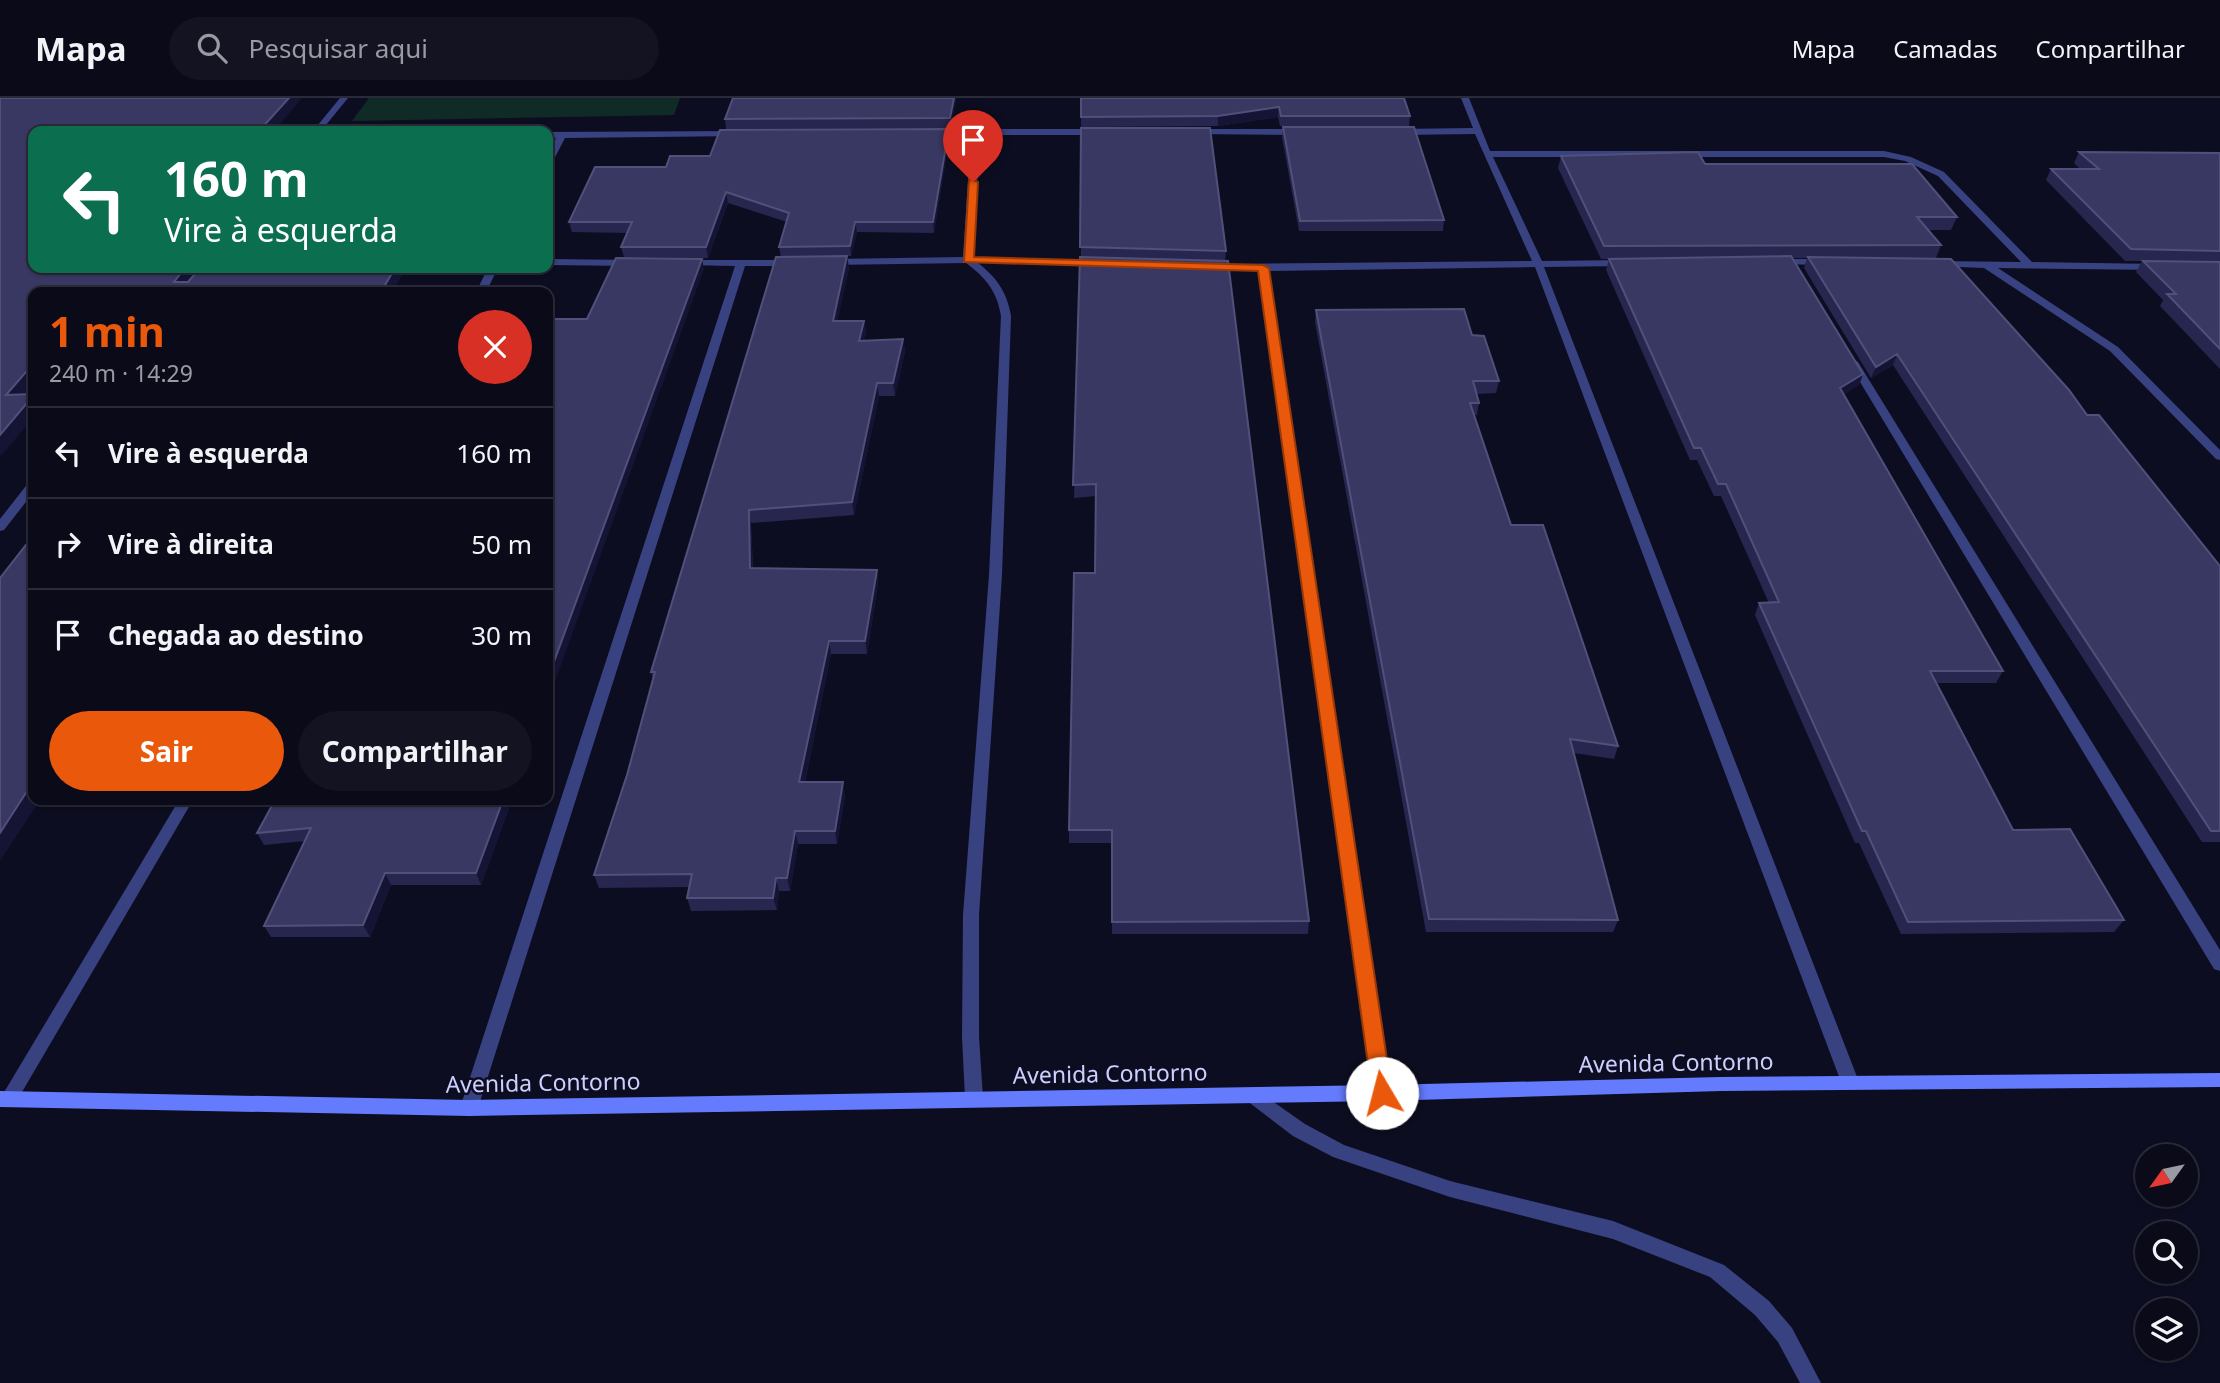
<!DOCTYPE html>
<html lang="pt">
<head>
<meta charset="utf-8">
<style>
  :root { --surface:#0a0a19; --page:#131322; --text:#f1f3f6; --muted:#999aa2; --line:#2a2b38; --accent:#ea580c }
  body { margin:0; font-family:"Noto Sans",sans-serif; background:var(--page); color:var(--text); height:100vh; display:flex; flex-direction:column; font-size:26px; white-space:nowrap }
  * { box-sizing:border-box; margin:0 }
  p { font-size:23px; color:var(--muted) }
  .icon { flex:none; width:38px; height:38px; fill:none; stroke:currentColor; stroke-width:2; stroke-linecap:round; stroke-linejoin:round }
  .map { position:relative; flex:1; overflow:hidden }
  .sheet { position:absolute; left:28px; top:189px; width:525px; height:518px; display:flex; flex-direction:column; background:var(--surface); border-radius:14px; box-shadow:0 2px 5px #0004,0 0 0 2px var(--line) }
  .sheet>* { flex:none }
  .hud { position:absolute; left:28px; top:28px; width:525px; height:147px; border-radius:14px; box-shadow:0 2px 5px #0004,0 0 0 2px var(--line); background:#0b6e4f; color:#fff; overflow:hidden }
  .needle { width:46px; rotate:237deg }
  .controls { position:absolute; left:2135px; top:1046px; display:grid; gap:14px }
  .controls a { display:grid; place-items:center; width:63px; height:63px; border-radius:50%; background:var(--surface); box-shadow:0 2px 5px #0004,0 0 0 2px var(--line); font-size:35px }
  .pin { position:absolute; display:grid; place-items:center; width:60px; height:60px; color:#fff; margin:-72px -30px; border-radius:50% 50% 50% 0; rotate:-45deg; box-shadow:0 0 7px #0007 }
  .pin .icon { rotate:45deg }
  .me { position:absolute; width:77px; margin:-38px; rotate:352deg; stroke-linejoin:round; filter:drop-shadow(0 0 5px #0008) }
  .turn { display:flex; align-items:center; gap:24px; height:147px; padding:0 21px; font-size:32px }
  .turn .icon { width:91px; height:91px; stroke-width:2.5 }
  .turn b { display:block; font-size:49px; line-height:60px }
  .round { display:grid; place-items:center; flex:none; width:74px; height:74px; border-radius:37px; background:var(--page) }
  .overview { display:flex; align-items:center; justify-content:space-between; height:119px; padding:0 21px }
  h1 { font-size:42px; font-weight:700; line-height:52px; color:var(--accent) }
  .action { display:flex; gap:14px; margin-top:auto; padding:14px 21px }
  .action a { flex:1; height:80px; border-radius:42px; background:var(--accent); color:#fff; font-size:28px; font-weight:700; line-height:80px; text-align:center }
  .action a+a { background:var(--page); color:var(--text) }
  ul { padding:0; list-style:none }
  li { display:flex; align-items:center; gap:21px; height:91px; padding:0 21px; border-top:2px solid var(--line) }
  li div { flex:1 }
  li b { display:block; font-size:26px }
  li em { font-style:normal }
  header { display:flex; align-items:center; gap:42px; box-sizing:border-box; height:98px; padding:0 35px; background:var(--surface); border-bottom:2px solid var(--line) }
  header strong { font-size:33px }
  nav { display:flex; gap:38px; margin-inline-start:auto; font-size:24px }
  .search { width:490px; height:63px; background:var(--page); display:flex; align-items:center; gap:18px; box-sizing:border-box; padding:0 24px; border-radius:38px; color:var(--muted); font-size:26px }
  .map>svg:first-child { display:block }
  .green { fill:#102b25 }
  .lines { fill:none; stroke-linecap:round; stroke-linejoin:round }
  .street { fill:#384280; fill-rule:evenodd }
  .secondary { fill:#647bfe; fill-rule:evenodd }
  .wall { fill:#27264f }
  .shaded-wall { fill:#151435 }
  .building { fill:#383862; stroke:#50507b; stroke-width:2 }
  .route { fill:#ea580c; stroke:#983908; stroke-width:2 }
  .labels { text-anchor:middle; stroke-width:5; stroke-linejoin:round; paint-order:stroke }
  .near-street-label { font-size:23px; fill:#cdd0ff; stroke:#0d0d21 }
</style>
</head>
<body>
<header>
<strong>Mapa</strong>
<div class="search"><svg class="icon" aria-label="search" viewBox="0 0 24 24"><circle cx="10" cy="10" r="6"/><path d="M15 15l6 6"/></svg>Pesquisar aqui</div>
<nav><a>Mapa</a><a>Camadas</a><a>Compartilhar</a></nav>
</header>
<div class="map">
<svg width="2220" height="1285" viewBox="0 0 2220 1285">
  <rect width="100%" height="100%" fill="#0d0d21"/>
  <path class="green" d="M369 0H680L674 17 352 23Z"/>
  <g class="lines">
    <path class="street" d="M340 0H348L321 33H313Z
      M1461 0H1469L1490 53H1884L1911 59 1944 74 2032 164 2158 166 2163 169 2158 172 1998 170 2118 249 2220 352V362L2216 361 2110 253 1984 170 1934 168 1932 166 1937 163 2021 164 1938 78 1905 63 1884 59H1493L1542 163 1626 162 1631 165 1626 168 1544 169 1859 984 1856 989 1850 991 1844 989 1841 984 1535 169 1268 173 1391 995 1388 1000 1382 1003 1376 1000 1373 995 1258 173 1210 172 1205 169 1210 166 1532 163 1475 36 1398 37 1394 34 1398 31 1473 30Z
      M976 31H1098L1102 34 1098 37H980L973 159 1098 162 1103 165 1098 168 978 165C997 180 1007 194 1011 218L1002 477 979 817V939L983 1000 980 1005 974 1008 968 1005 965 1000 962 939 963 817 989 477 1001 218C997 193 986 180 966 165L832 167 827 164 832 161 963 159 971 37 929 38 925 35 929 32Z
      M1192 31H1301L1305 34 1301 37 1189 36V32Z
      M738 33 741 34V38L565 40 552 65 548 68V57L556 40H548V34Z
      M548 161 633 162 638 165 633 168 548 167Z
      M1776 161H1822L1827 164 1822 167 1773 166V162Z
      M685 162H790L795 165 790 168H745L478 1010 475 1015 469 1018 463 1015 460 1010 735 168 682 167 680 165Z
      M488 170H498L486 194H476Z
      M1853 261 1858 264 2220 852V873L2214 871 1848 264Z
      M29 384H33V395L4 432 0 433V421Z
      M179 702H193L15 1006 9 1009 3 1006 0 1001 3 996Z
      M1252 989 1305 1026 1344 1047 1450 1083 1613 1123 1724 1167 1769 1203 1792 1230 1821 1285H1800L1778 1244 1755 1217 1710 1179 1613 1141 1450 1099 1333 1059 1293 1038 1246 1002 1243 997 1246 992Z"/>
    <path class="secondary" d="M2220 975V989L1721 993 1382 1003 469 1018 0 1009V993L469 1002 1382 987 1721 979Z"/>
  </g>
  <path class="wall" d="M956 0 951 30 726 31 725 21Z
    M1081 0 1410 18 1409 28H1280L1278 19 1218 28 1081 29Z
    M1283 29 1444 122 1443 133H1299L1282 39Z
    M1081 30 1226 153 1225 163 1309 823 1308 836H1112V745H1069V732L1095 475 1096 398 1074 400 1081 159Z
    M949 31V41L934 135 857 134 851 158H847L849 170 837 223H864L866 235 864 243 903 241 905 253 895 298H879L854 417 751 425 753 470 877 472 878 485 867 556H831L805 684 845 697 837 746H798L790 793H779L777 812 691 813 687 800 689 789 599 790 594 777 627 677 653 582 651 574 781 159 779 149 787 124 728 105 708 160 624 159 621 149 627 135 572 134 569 124 666 69 710 58Z
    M2079 54 2220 55V271L2160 208 2163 202 2136 174 2142 163H2125L2046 82 2051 71H2080L2074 65Z
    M1561 58 1705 66 1957 119 1951 132H1928L1941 147 1936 160H1888L2087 317 2220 468V744H2202L1893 267 1871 280 1804 170 1807 160H1793L1863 276 1859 287 1844 296 2003 573 1996 585H1936L2013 732 2124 822 2114 834 1901 836 1859 745H1855L1755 517 1759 505H1769L1721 398H1714L1697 362H1690L1606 172 1609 161H1601L1558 70Z
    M1316 212 1499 283 1496 295 1476 296 1479 305 1477 317H1474L1511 427 1618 648 1614 661 1574 655 1618 822 1613 834H1426L1315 224Z
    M512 702 481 787H391L370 839H271L264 828 305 743 264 747 257 735Z"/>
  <path class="shaded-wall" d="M289 0H302L274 33H259Z
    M954 0H956L951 30 950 20Z
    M1279 9 1278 19 1218 28V18Z
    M949 31V41L934 135 933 124Z
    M726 94 728 105 708 160 706 149Z
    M855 124 857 134 851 158 850 148Z
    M847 158 849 170 835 235 833 223Z
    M702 161 704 171 548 603V580Z
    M185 170H200L181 194 174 184Z
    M395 170H407L392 194H381Z
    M864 223 866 235 861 256 859 243Z
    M903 241 905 253 895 298 893 285Z
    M1897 256 1893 267 1871 280 1876 269Z
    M33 266V287L14 309 6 297Z
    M1863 276 1859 287 1836 302 1840 290Z
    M877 285 879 298 854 417 852 404Z
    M33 298V320L1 358 0 356V337Z
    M749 412 751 425 753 483 750 470Z
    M877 472 878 485 867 556 865 543Z
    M829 543 831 556 802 698 799 684Z
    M33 684V702H40L0 763V735Z
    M843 684 845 697 837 746 835 733Z
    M503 702H512L481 787 476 775Z
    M795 733 798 746 790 793 787 780Z
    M385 775 391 787 370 839 363 827Z
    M776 780 779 793 777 812 773 800Z"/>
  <path class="building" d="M0 0H289L259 33H33V170H185L174 184H188L200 170H395L381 194H33V266L6 297 33 296V298L0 337Z
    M733 0H954L950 20 725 21Z
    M1081 0H1404L1410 18H1281L1279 9 1218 18 1081 19Z
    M1283 29H1414L1444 122 1300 123Z
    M1081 30H1210L1226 153 1080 149Z
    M949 31 933 124H855L850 148 779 149 789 115 726 94 706 149H621L632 124H569L595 69H666L670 58H710L720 32Z
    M1698 54 1705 66H1912L1957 119H1917L1941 147 1604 148 1561 58Z
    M2079 54 2220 55V153L2131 151 2051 71H2099Z
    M847 158 833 223H864L859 243 903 241 893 285H877L852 404 749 412 750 470 877 472 865 543H829L799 684H843L835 733H795L787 780H776L773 800H687L692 776 594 777 627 677 655 574H651L776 159Z
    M1791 158 1863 276 1840 290 2003 573H1930L2013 732 2070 731 2124 822 1908 824 1866 733H1862L1759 505 1779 504 1726 386H1718L1701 350H1694L1609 161Z
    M1080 159 1228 163 1309 823 1112 824V732H1069L1074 475H1095L1096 386 1073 387Z
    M1808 159 1951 161 2069 292 2087 317H2099L2220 468V733H2211L1897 256 1876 269Z
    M616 160 702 161 548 580V221H587Z
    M2143 163 2220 164V251L2167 196H2176Z
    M1464 211 1472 237 1484 238 1499 283H1473L1479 305H1470L1511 427H1543L1618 648 1570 641 1618 822 1429 821 1316 212Z
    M33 438V684L0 735V480Z
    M275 702H503L476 775H385L363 827 264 828 311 730 257 735Z"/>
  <path class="route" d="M969 81 978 84 974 159 1263 167 1269 170 1392 995 1389 1001 1382 1004 1375 1001 1372 995 1258 173 964 164Z"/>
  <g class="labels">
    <g class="near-street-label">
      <text transform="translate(1676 965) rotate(-1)" y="8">Avenida Contorno</text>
      <text transform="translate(1110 976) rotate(-1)" y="8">Avenida Contorno</text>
      <text transform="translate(543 985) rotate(-1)" y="8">Avenida Contorno</text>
    </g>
  </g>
</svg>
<div class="controls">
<a><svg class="needle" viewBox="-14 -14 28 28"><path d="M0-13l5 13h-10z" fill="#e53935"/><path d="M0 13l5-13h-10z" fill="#999aa2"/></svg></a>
<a><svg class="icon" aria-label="search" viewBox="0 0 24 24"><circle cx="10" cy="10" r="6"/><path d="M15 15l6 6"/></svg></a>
<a><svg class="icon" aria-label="layers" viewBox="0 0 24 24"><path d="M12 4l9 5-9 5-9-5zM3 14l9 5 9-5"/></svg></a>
</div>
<div class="pin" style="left:973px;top:84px;background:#d93025"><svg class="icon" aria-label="arrive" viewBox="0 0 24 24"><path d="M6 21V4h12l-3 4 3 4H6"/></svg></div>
<svg class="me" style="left:1382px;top:995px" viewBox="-20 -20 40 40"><circle r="19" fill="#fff"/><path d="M0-13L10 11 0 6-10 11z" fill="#ea580c"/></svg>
<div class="hud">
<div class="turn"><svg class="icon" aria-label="left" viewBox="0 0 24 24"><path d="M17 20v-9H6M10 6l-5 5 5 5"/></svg><div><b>160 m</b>Vire à esquerda</div></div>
</div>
<section class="sheet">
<div class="overview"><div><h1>1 min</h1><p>240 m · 14:29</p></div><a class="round" style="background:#d93025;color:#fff"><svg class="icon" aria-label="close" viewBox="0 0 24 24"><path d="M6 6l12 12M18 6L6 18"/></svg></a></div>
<ul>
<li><svg class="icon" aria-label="left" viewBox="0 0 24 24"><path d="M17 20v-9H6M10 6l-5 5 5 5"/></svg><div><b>Vire à esquerda</b></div><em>160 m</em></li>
<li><svg class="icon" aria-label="right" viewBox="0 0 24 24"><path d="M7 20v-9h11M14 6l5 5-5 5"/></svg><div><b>Vire à direita</b></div><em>50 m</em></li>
<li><svg class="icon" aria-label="arrive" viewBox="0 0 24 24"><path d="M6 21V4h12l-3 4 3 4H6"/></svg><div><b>Chegada ao destino</b></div><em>30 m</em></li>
</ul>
<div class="action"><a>Sair</a><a>Compartilhar</a></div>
</section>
</div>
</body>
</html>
